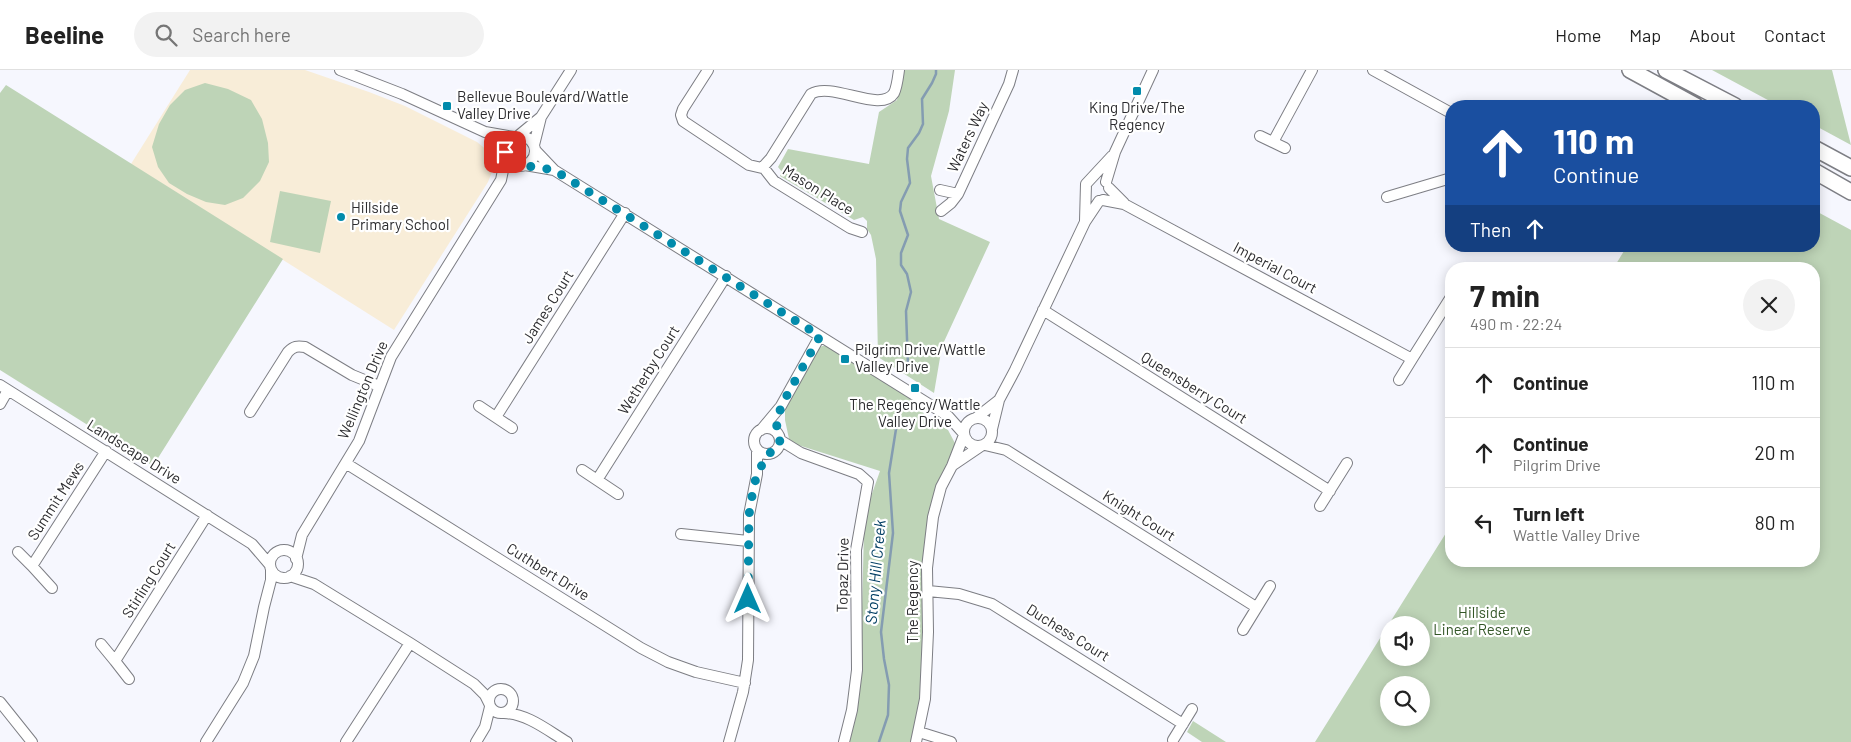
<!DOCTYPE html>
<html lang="en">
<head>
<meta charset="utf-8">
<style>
  :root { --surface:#fff; --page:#f2f2f2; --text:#222; --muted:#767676; --line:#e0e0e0 }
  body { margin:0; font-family:Barlow,sans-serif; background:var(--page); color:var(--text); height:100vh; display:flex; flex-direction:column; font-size:19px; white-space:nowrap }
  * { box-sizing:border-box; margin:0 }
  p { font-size:16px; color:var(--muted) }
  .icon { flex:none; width:28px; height:28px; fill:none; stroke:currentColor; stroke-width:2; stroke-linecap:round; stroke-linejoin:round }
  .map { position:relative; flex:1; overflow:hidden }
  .drawer { position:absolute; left:1445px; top:192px; width:375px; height:305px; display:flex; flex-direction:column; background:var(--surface); border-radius:20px; box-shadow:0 2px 12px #0003 }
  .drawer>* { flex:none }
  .guide { position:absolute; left:1445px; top:30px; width:375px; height:152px; border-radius:20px; box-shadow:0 2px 12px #0003; background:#1a4fa0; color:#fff; overflow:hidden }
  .controls { position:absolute; left:1380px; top:546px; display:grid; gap:10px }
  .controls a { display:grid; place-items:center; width:50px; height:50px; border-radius:50%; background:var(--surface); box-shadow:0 2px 12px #0003; font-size:25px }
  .pin { position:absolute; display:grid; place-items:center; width:42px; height:42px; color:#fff; margin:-21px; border-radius:10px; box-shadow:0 2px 8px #0006 }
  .me { position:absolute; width:55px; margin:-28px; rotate:0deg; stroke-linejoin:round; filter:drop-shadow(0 0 4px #0008) }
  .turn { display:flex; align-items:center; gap:18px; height:105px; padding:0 25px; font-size:22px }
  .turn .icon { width:65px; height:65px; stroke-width:2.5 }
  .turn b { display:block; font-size:35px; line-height:42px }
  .then { display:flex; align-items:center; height:48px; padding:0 25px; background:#0003; gap:10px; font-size:19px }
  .round { display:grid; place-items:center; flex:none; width:52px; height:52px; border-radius:26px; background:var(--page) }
  .headline { display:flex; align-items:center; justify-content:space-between; height:85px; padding:0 25px }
  h1 { font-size:30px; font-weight:700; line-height:38px }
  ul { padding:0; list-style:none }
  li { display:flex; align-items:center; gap:15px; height:70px; padding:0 25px; border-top:1px solid var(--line) }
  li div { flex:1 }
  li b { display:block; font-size:19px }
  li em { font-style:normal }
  header { display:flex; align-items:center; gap:30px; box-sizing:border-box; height:70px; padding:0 25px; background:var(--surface); border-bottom:1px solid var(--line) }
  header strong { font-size:24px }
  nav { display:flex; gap:28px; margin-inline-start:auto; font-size:18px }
  .search { width:350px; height:45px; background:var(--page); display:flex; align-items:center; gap:12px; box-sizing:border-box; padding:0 18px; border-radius:28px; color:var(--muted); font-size:19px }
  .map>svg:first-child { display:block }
  .education { fill:#f8edd8 }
  .green { fill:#bed4b7; fill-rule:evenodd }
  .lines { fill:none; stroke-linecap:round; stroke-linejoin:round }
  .stream { stroke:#849cb1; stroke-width:2.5 }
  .minor-casing { stroke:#7d7e84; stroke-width:12 }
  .highway-casing { stroke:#7d7e84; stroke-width:18 }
  .minor { stroke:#fff; stroke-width:10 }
  .highway { stroke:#fff; stroke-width:15 }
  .route { stroke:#028bab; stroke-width:9; stroke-dasharray:0 16.2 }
  .poi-dot { fill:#028bab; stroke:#fff; stroke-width:2 }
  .labels { text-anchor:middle; stroke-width:4.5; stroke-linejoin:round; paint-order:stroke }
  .poi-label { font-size:15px; fill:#2c2c2f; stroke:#fff; text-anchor:start }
  .street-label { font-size:15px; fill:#2c2c2f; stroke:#fff }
  .park-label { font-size:15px; fill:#335627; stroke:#fff }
  .water-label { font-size:16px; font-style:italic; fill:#033f64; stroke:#fff }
</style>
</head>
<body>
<header>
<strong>Beeline</strong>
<div class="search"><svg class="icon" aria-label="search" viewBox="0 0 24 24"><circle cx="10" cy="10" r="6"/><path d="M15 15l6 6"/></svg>Search here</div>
<nav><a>Home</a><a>Map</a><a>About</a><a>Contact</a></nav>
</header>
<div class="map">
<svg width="1851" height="672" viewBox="0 0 1851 672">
  <rect width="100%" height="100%" fill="#f6f7fe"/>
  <path class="education" d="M190 0H305L369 22 405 36 477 72 493 85 496 92 488 112 394 260 131 94Z"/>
  <path class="green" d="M903 0H955L949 41 931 106 939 149 990 172 942 276 934 323 878 287 876 189 871 165 867 159V151L863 147 854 150 780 106 782 102 778 97 788 79 869 94 879 42 897 30Z
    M1712 0H1832L1851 75 1814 55V36H1779Z
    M205 13 228 19 251 30 262 49 268 73 269 92 260 111 243 128 225 135 206 132 187 124 169 113 158 97 152 77 159 54 170 35 185 20Z
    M6 15 283 189 153 396 0 300V23Z
    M280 121 331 131 320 183 270 172Z
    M1814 140 1851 160V672H1315L1451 455V491H1814V199H1613L1627 176H1814ZM1389 555H1421V588H1389ZM1389 615H1421V648H1389Z
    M822 276H832L905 323 927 347 948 360 957 377C945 398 934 420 929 444 919 494 924 545 922 596 921 622 917 647 913 672H849L860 619 864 460 868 435 880 401 798 375 789 369 785 350V338L815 281Z
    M1193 651 1226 672H1202L1187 662Z"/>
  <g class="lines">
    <path class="stream" d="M906 302 908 296 906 241 911 222 907 204 901 195V183L908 165 900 141 901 132 910 113 907 89 908 78 919 63 923 54 922 29 932 13 936 4V0
      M879 672 888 645 889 615 884 589 881 562 893 463 889 403 900 334"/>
    <g class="minor-casing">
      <path id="minor" d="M340 0 402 24 485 62 514 67
        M708 0 683 39 681 45 683 51 749 95 762 98 771 88 811 24C832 11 881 44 894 23 897 17 898 7 899 0
        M1373 0 1451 43
        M518 66 541 47 571 0
        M1260 66 1285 78
        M505 81a15 15 0 1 1 30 0a15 15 0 1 1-30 0Z
        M1273 72 1312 0
        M534 75 541 47
        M535 80 554 100 948 346 964 364
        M525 95 554 100
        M763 97 774 111 850 158 862 162
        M1106 112 1115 82 1153 0
        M1109 118 1124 133
        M940 120 958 124
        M1387 127 1451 108
        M1103 130 1124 134 1412 289 1399 310
        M941 141 951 133 958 124 1009 14 1013 0
        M1085 151 1086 114 1112 86
        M1043 240 1330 421
        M1412 289 1451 227
        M0 315 252 474 270 495
        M0 334 8 320
        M479 336 512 358
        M250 342 288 282C294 276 297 276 305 277L352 305 379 316
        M496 347 625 143
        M964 362a14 14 0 1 1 28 0a14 14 0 1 1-28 0Z
        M976 348 999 330
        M754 371a13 13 0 1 1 26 0a13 13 0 1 1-26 0Z
        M992 359 999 330 1015 300 1085 152 1099 131
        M761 360 781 336 820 266
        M780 370 801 383 859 404 868 412 856 480 857 600 852 640 844 672
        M985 375 1006 380 1256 537
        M347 394 641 578 668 592 696 602 745 613
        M953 395 981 376
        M582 400 618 424
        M597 410 726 206
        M1320 436 1347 393
        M681 464 748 471
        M270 494a14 14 0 1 1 28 0a14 14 0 1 1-28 0Z
        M18 482 32 496
        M296 489 302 465 359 371 391 287 501 110 506 86
        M290 506 314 514 410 573 474 614 485 625 489 633
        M52 518 32 496 106 381
        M928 521 959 524 992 534 1183 654
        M1243 560 1270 516
        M101 574 115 591
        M129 609 115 591 207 445
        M489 631a12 12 0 1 1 24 0a12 12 0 1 1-24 0Z
        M0 632 32 672
        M504 643C528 644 547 660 567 672
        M919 662 951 672
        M1173 670 1192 639
        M206 672 243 613 254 586 264 537 271 510V500
        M346 672 410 573
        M476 672 485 657 490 637
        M729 672 743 622 748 590 749 445 757 404V379
        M916 672 925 629 928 562 927 498 933 447 941 417 952 396 964 365"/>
    </g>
    <g class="highway-casing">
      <path id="highway" d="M1630 0 1696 36
        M1666 0 1735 36
        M1814 78 1851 98
        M1814 101 1851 122"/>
    </g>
    <use href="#minor" class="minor"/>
    <use href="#highway" class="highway"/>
  </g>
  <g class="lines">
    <path class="route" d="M505 82 508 89 514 94 554 100 820 266 781 336 777 354 776 362 780 370 778 378 768 384 757 404 753 420 749 445 748 529"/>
  </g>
  <g class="poi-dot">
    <rect x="1132" y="16" width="10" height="10" rx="2.5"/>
    <rect x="442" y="31" width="10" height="10" rx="2.5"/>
    <circle cx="341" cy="147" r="5"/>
    <rect x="840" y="284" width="10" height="10" rx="2.5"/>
    <rect x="910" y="313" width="10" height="10" rx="2.5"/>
  </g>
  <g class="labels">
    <g class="poi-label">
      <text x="457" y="32">Bellevue Boulevard/Wattle<tspan x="457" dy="17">Valley Drive</tspan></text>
      <text x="1137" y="43" text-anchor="middle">King Drive/The<tspan x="1137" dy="17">Regency</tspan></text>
      <text x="351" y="143">Hillside<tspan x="351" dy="17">Primary School</tspan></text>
      <text x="855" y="285">Pilgrim Drive/Wattle<tspan x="855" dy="17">Valley Drive</tspan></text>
      <text x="915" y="340" text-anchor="middle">The Regency/Wattle<tspan x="915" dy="17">Valley Drive</tspan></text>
    </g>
    <g class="street-label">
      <text transform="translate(968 67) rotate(-65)" y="5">Waters Way</text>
      <text transform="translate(818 120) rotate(32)" y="5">Mason Place</text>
      <text transform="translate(1275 198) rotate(28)" y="5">Imperial Court</text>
      <text transform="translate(548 237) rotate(-58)" y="5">James Court</text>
      <text transform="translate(649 300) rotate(-58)" y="5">Wetherby Court</text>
      <text transform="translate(1194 318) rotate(32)" y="5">Queensberry Court</text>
      <text transform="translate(363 320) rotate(-67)" y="5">Wellington Drive</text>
      <text transform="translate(134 382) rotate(32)" y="5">Landscape Drive</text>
      <text transform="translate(56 431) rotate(-57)" y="5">Summit Mews</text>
      <text transform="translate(1139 446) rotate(32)" y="5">Knight Court</text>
      <text transform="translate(548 502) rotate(32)" y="5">Cuthbert Drive</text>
      <text transform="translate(843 505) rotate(-89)" y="5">Topaz Drive</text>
      <text transform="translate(149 510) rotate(-58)" y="5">Stirling Court</text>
      <text transform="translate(913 532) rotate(-90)" y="5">The Regency</text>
      <text transform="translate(1068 563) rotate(32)" y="5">Duchess Court</text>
    </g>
    <g class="park-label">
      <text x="1482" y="548">Hillside<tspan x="1482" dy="17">Linear Reserve</tspan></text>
    </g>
    <g class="water-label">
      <text transform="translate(875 502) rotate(-85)" y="6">Stony Hill Creek</text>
    </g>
  </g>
</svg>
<div class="controls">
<a><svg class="icon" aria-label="sound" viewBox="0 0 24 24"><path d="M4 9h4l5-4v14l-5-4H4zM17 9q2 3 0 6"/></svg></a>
<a><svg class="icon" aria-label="search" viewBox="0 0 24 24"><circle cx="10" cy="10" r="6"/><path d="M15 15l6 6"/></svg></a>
</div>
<div class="pin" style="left:505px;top:82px;background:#d93025"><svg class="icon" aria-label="arrive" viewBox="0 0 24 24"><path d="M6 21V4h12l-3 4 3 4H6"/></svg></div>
<svg class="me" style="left:748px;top:529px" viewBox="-20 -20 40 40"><path d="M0-17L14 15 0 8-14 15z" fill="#028bab" stroke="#fff" stroke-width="4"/></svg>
<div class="guide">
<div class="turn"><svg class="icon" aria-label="ahead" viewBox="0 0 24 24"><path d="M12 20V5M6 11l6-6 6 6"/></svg><div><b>110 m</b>Continue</div></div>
<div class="then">Then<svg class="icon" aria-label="ahead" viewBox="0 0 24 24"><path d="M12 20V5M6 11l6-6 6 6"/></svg></div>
</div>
<section class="drawer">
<div class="headline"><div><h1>7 min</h1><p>490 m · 22:24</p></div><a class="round"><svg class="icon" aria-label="close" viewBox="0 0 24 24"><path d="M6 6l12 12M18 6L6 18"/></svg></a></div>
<ul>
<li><svg class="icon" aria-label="ahead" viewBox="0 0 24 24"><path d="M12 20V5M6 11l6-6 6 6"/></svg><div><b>Continue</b></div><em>110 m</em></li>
<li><svg class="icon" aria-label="ahead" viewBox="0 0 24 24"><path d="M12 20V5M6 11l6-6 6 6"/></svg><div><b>Continue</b><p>Pilgrim Drive</p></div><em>20 m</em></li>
<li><svg class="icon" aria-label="left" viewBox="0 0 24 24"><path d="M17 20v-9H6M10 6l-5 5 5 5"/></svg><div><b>Turn left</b><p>Wattle Valley Drive</p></div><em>80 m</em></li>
</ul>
</section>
</div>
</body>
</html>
